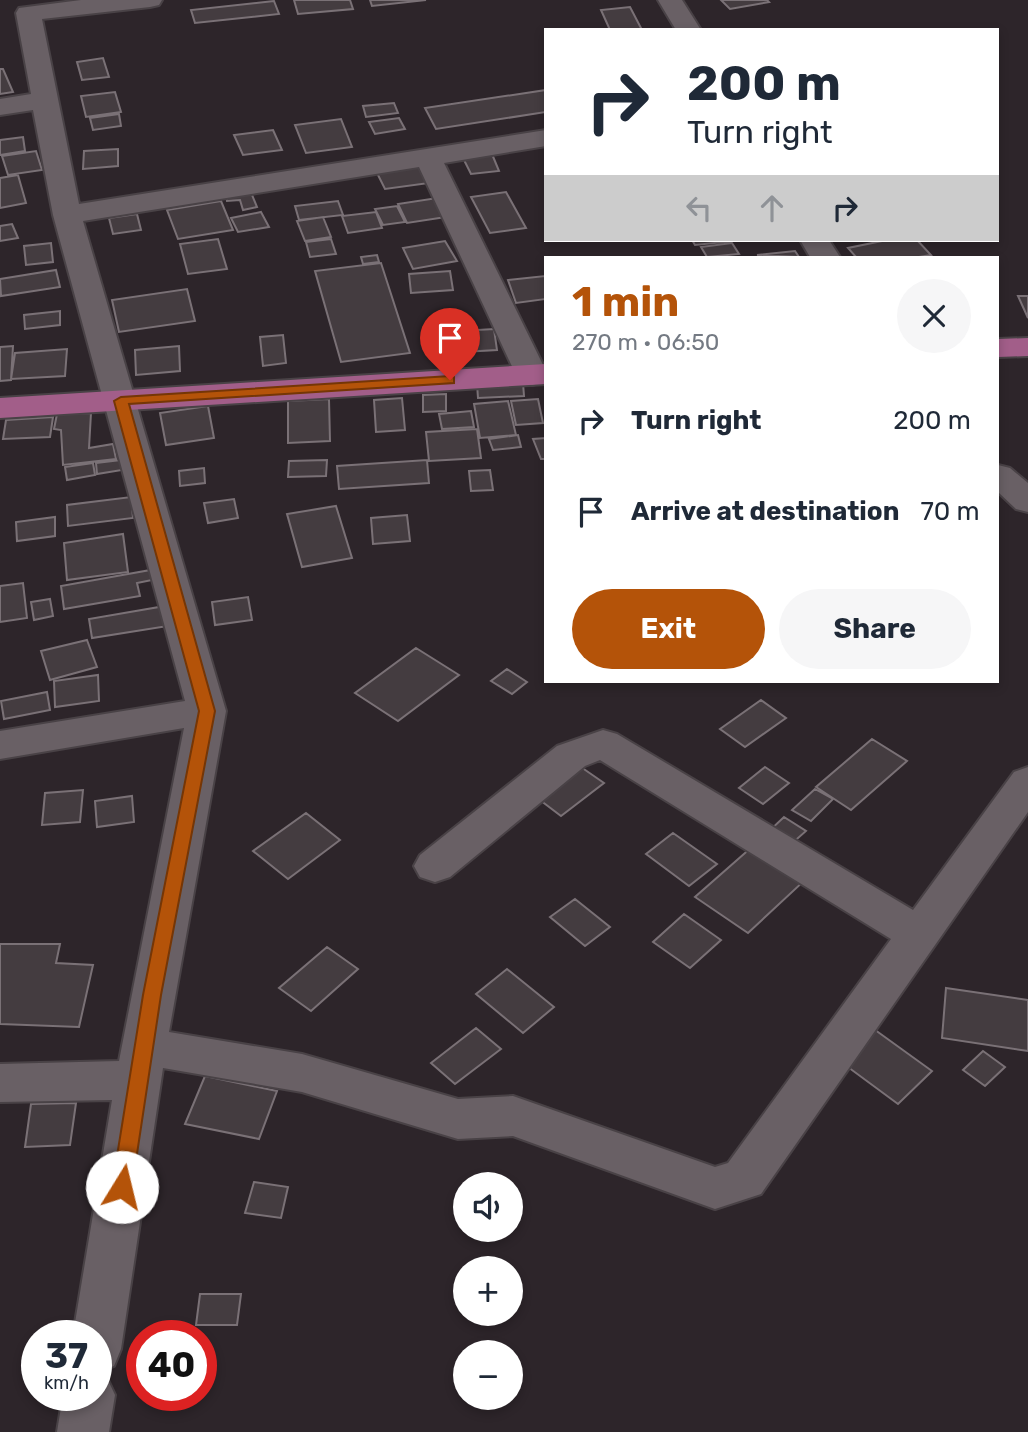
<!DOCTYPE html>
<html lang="en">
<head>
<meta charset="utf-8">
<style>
  :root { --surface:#fff; --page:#f6f6f7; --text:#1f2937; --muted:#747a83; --accent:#b45309 }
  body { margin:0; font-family:Rubik,sans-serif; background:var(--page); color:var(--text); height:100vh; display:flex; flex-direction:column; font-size:26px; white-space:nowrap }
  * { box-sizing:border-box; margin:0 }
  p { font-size:23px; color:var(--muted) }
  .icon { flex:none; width:38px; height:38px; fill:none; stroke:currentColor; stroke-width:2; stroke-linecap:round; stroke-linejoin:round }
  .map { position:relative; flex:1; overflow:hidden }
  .sheet { position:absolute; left:544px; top:256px; width:455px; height:427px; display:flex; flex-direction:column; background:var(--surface); border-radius:0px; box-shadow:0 4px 10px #0003 }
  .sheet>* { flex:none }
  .banner { position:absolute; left:544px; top:28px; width:455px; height:214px; border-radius:0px; box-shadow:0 4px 10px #0003; background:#fff; color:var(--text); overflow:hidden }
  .buttons { position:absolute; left:453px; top:1172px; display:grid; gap:14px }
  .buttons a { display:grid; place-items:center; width:70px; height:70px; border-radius:50%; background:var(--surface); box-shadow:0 4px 10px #0003; font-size:35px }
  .speed { position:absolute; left:21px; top:1320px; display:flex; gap:14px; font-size:35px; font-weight:700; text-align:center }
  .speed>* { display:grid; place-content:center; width:91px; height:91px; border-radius:50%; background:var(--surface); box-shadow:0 4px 10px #0003; line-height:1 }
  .speed small { font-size:18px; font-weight:400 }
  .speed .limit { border:10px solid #d22; background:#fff; color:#111 }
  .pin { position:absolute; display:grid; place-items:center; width:60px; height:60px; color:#fff; margin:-72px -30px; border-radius:50% 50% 50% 0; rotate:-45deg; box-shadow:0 0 7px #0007 }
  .pin .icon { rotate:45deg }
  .me { position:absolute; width:77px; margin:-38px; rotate:9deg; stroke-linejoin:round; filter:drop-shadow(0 0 5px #0008) }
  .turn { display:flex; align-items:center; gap:24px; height:147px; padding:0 28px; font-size:32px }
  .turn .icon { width:91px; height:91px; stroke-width:2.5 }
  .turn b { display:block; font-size:49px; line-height:60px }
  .lanes { display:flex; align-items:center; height:66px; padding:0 28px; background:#0003; justify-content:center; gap:35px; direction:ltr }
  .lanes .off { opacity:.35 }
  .round { display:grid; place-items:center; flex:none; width:74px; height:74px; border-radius:37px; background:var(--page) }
  .overview { display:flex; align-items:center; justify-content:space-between; height:119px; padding:0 28px }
  h1 { font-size:42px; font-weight:700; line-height:52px; color:var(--accent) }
  .primary-button { display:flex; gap:14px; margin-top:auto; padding:14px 28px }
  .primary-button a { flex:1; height:80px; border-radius:42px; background:var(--accent); color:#fff; font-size:28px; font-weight:700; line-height:80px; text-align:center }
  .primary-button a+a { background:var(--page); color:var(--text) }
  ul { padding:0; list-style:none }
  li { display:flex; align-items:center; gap:21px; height:91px; padding:0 28px }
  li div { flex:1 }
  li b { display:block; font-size:26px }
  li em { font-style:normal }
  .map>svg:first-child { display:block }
  .building { fill:#443c40; stroke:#7a7176; stroke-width:2 }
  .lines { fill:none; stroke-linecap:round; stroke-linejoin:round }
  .minor-casing { stroke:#494246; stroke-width:4 }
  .major-casing { stroke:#494246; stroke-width:4 }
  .minor { fill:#696065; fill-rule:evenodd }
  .major { fill:#a25e89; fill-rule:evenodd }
  .route { fill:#b45309; stroke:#753606; stroke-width:2 }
</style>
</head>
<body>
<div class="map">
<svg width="1028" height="1432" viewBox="0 0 1028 1432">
  <rect width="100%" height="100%" fill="#2d252a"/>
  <path class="building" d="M294 0H350L353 9 298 14Z
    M370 0H426L372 6Z
    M721 0H767L769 2 730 9Z
    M274 1 279 14 195 23 191 10Z
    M630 7 642 30H610L601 10Z
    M103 58 109 77 82 80 77 62Z
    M0 69H3L13 92 0 94Z
    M546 90V112L436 129 425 108Z
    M115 92 121 112 86 117 81 96Z
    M394 103 398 113 366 117 363 106Z
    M119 114 121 126 93 130 90 118Z
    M399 118 405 129 375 134 369 122Z
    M341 119 352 147 306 153 295 125Z
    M273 130 282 150 243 155 234 135Z
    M23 137 25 151 0 155V140Z
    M118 149V166L83 169 84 151Z
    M36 151 42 170 8 175 2 156Z
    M492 154 499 171 471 174 463 158Z
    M420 165 429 183 385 189 376 171Z
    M18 175 26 203 0 208V178Z
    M250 190 257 207 243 210 240 200 227 201 226 193Z
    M506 192 526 228 490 233 471 197Z
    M437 198 446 217 407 223 398 204Z
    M221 201 233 230 178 239 167 210Z
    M338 201 343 215 299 220 295 206Z
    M397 206 405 222 383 225 375 209Z
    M261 212 269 227 238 232 231 218Z
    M376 212 382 228 348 233 342 216Z
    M137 214 141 230 113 234 109 218Z
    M323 217 331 237 305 241 297 221Z
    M12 224 18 238 0 241V226Z
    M218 239 227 269 188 274 180 244Z
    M331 239 336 254 310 257 306 242Z
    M692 240H733L734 241 695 245Z
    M887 240H917L931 255 919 257H856L848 248Z
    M445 241 457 261 413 269 403 248Z
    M51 243 53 262 26 265 24 246Z
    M732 243 739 254 707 257 701 247Z
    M795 251 799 257 757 255Z
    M377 255 379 262 363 264 361 257Z
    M381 263 410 353 341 362 315 271Z
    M56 270 60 287 1 296 0 279Z
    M450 271 453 290 411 293 409 274Z
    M545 276 546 299 516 303 508 280Z
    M187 289 195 321 119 332 112 300Z
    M1018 296H1028V318Z
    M60 311V325L25 329 24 315Z
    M494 329 497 350 445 353 443 332Z
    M283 335 286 363 263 366 260 337Z
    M13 346 11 380 0 381V347Z
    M179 346 180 371 136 375 135 350Z
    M67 349 65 376 11 379 15 353Z
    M523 383 524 396 478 398 477 384Z
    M446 394V411L423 412V395Z
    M402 398 405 430 376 432 374 400Z
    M329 399 330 441 288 443V401Z
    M538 399 543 423 516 425 511 401Z
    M508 401 516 435 480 438 474 404Z
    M208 406 214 438 166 445 160 413Z
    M471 411 474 427 442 429 439 414Z
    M91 413 89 448 113 444 116 459 63 465 61 430 54 429 57 414Z
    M53 417 50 437 3 439 6 420Z
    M477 429 481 458 429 461 426 432Z
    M518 435 521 447 493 450 489 439Z
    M546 438V459H541L533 439Z
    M121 460 122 470 97 474 96 463Z
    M327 460 326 476 288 477 289 461Z
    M427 460 429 483 339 489 337 466Z
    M93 463 95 475 67 480 65 467Z
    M204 468 205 483 180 486 179 471Z
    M490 470 493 490 471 491 469 471Z
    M131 497 133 518 68 526 67 505Z
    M234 499 238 518 208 523 204 503Z
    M336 506 352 558 302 567 287 514Z
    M407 515 410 541 373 544 371 518Z
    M55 517V536L17 541 16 522Z
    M123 534 128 572 67 580 64 543Z
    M156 569 157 579 137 583 140 596 64 609 61 586Z
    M23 583 27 618 0 622V586Z
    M248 597 252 620 215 625 212 602Z
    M50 599 53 616 34 620 31 602Z
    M165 606 168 626 92 638 89 619Z
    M87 640 97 667 50 680 41 651Z
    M416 648 459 675 398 721 355 693Z
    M507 669 527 682 512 694 491 681Z
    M98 675 99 701 55 707 54 681Z
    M47 692 50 710 4 719 1 701Z
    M761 700 786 718 745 747 720 729Z
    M872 739 907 761 851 810 816 787Z
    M578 765 604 783 561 816 536 797Z
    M765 767 789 783 763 804 739 788Z
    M815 789 833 799 811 821 792 810Z
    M83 790 80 822 42 825 45 793Z
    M132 796 134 822 97 827 95 801Z
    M306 813 340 840 288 879 253 851Z
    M784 817 806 831 789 846 768 832Z
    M673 833 717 864 689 886 646 854Z
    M753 846 805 880 748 933 695 897Z
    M575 899 610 927 585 946 550 917Z
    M684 914 721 940 690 968 653 942Z
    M0 944H60L56 963 93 965 79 1027 0 1024Z
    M327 947 358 969 311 1011 279 988Z
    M507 969 554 1007 523 1033 476 994Z
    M946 988 1028 1000V1051L942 1038Z
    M871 1027 932 1071 898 1104 837 1059Z
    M476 1028 501 1049 455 1084 431 1063Z
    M983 1051 1005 1067 985 1086 963 1070Z
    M205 1076 277 1091 259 1139 185 1124Z
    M76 1103 70 1145 25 1147 31 1104Z
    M254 1182 288 1187 281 1218 245 1213Z
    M200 1294H241L237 1325H196Z"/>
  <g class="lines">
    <g class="minor-casing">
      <path id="minor" d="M81 0H162L159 5 150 7 42 19 79 204 546 130V146L444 163 546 371 543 382 532 385 521 382 516 375 419 167 83 221 226 711 169 1032 302 1054 458 1099 513 1096 715 1167 728 1163 891 939 600 760 585 766 450 877 435 882 420 877 414 866 420 855 557 746 603 730 617 734 913 910 1014 772 1028 767V812L761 1194 715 1209 513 1136 458 1139 302 1092 163 1068 121 1349 114 1366 96 1373V1335H73L112 1100 0 1102V1064L119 1061 184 728 0 759V731L185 701 53 215 33 110 0 115V99L31 94 16 13 19 8Z
        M658 0H682L701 30H676Z
        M800 240H829L840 257H810Z
        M998 465 1010 468 1028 483V512L1016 509 998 492Z
        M96 1373 107 1378 115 1395 109 1432H57L63 1395H96Z"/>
    </g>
    <g class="major-casing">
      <path id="major" d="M1028 338V356L998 357V339Z
        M546 364V384L0 418V398Z"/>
    </g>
    <use href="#minor" class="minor"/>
    <use href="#major" class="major"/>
  </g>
  <path class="route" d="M450 376 454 377V383L129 404 215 711 161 995 132 1187 129 1194 122 1196 115 1194 112 1187 143 995 199 711 114 401 121 397Z"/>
</svg>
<div class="buttons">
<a><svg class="icon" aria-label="sound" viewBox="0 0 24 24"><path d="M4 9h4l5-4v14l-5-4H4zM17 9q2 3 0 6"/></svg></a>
<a>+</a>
<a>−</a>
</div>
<div class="speed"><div>37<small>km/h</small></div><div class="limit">40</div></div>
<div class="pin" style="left:450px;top:380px;background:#d93025"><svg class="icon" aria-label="arrive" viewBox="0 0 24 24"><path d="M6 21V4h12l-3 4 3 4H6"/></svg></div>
<svg class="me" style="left:122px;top:1187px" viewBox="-20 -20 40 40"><circle r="19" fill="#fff"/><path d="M0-13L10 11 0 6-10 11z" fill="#b45309"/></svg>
<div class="banner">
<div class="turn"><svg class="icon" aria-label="right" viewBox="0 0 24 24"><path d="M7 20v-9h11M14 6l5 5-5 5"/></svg><div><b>200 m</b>Turn right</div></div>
<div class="lanes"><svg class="icon off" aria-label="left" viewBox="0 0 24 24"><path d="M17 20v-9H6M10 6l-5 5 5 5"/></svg><svg class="icon off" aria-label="ahead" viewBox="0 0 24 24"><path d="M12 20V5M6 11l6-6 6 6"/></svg><svg class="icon" aria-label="right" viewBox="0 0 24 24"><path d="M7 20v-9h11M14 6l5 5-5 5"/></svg></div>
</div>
<section class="sheet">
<div class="overview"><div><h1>1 min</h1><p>270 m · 06:50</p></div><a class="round"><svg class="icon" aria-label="close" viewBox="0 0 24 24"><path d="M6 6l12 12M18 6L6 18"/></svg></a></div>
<ul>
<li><svg class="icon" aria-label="right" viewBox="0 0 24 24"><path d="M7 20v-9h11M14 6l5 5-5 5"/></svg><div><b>Turn right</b></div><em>200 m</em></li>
<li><svg class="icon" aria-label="arrive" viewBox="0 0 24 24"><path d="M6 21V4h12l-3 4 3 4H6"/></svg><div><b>Arrive at destination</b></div><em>70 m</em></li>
</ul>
<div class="primary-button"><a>Exit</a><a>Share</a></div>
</section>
</div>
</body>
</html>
